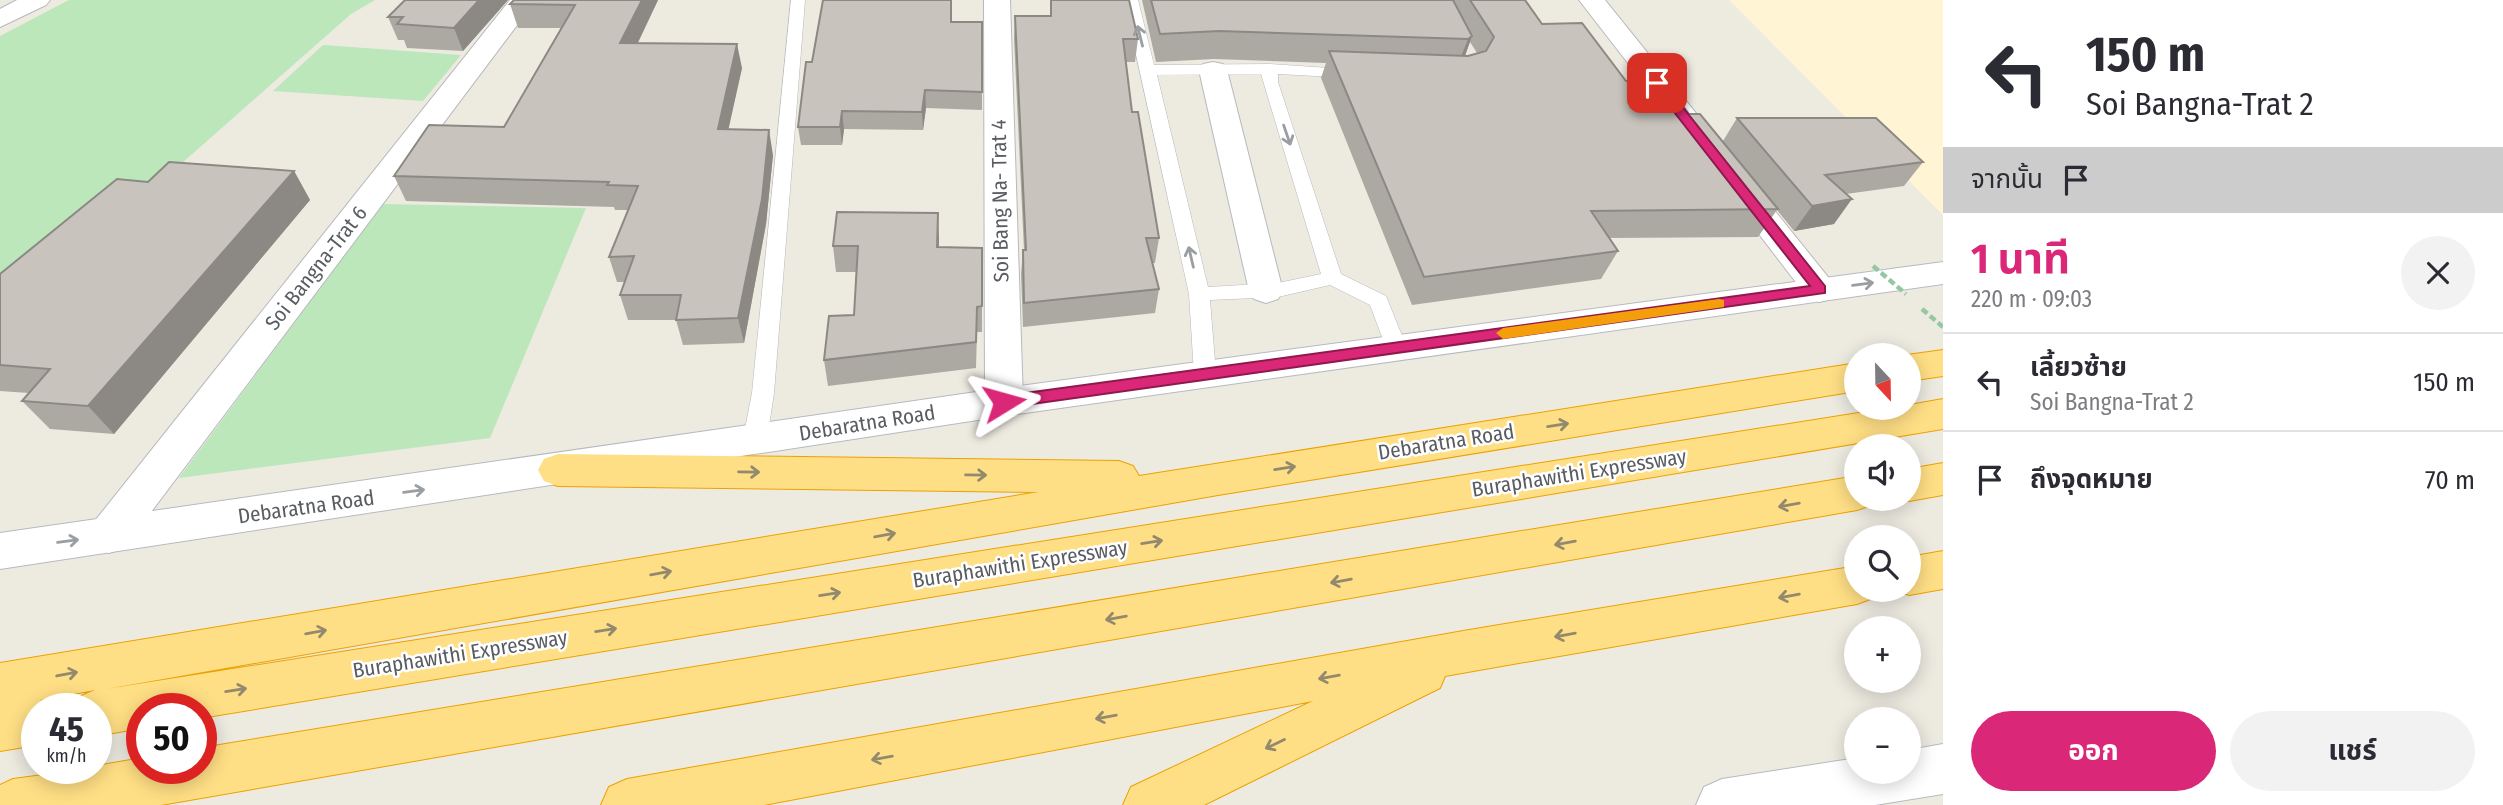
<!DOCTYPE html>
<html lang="th">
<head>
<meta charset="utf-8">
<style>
  :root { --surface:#fff; --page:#f2f2f3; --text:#2b2b33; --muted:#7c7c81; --line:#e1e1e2; --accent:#db2777 }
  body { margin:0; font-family:"Fira Sans Condensed","Noto Sans Thai",sans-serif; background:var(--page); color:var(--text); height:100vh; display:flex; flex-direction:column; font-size:26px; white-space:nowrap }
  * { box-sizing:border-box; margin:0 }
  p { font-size:23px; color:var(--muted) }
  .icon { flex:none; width:38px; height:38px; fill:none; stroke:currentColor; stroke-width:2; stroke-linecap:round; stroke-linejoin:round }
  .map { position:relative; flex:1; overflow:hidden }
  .side { display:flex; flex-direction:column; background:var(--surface); width:560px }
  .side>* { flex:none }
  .hud { background:#fff; color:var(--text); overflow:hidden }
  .needle { width:46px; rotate:158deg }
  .fabs { position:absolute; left:1844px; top:343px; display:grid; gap:14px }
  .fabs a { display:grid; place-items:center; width:77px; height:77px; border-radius:50%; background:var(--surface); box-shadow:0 4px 18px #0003; font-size:35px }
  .speed { position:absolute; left:21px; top:693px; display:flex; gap:14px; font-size:35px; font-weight:700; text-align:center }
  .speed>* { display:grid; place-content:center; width:91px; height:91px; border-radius:50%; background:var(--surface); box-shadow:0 4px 18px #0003; line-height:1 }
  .speed small { font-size:18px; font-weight:400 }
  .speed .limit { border:10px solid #d22; background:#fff; color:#111 }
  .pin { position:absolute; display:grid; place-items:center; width:60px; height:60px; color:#fff; margin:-30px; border-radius:14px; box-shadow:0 4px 10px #0006 }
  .me { position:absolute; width:77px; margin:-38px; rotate:82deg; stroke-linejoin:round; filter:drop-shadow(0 0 5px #0008) }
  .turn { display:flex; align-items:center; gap:24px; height:147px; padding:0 28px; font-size:32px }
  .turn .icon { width:91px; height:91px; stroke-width:2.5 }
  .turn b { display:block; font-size:49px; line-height:60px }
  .then { display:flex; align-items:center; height:66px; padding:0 28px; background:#0003; gap:14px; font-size:26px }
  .round { display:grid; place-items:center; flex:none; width:74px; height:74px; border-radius:37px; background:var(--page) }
  .head { display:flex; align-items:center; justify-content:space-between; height:119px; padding:0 28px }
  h1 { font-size:42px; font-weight:700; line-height:52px; color:var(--accent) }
  .cta { display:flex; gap:14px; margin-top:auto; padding:14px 28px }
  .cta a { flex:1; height:80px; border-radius:42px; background:var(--accent); color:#fff; font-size:28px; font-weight:700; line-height:80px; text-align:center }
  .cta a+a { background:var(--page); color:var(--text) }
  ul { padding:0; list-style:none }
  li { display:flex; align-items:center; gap:21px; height:98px; padding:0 28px; border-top:2px solid var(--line) }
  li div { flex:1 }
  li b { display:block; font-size:26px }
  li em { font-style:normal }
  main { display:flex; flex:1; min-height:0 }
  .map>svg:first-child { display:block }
  .commercial { fill:#fff4d3 }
  .green { fill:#bbe7bb }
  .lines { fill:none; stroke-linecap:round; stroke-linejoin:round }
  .lane-casing { stroke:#b6b9be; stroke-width:1 }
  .street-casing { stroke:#b6b9be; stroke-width:2 }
  .secondary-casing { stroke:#b6bac0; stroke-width:2 }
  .highway-casing { stroke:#eda100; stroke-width:2 }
  .path { stroke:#93c8a2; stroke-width:4.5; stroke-dasharray:7 3.5; stroke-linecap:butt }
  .lane { fill:#fff; fill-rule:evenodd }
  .street { fill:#fff; fill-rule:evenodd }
  .secondary { fill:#fff; fill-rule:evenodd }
  .highway { fill:#ffdf85; fill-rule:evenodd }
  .path-bridge { stroke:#93c8a2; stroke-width:4.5; stroke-dasharray:7 3.5; stroke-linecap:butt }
  .wall { fill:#aca9a3; fill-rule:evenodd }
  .shaded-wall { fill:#8c8984 }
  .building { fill:#c8c4bd; stroke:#8c8984; stroke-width:2 }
  .oneway { stroke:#9b9ea1 }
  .oneway2 { stroke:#938a6e }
  .route { fill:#db2777; stroke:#8e194d; stroke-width:2 }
  .slow { fill:#f59e0b }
  .labels { text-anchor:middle; stroke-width:5; stroke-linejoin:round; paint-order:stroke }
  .street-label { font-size:21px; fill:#595d62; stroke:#fff }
</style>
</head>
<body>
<main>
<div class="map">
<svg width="1943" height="805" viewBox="0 0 1943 805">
  <rect width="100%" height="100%" fill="#edeae0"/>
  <path class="commercial" d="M1729 0H1943V215Z"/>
  <path class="green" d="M69 0H375L351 14 37 291H0V36Z
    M323 45 461 55 423 101 273 91Z
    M383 204 586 208 490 438 179 478Z"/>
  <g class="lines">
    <g class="lane-casing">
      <path id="lane" d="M791 0H805L774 393 767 439 763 445 755 448 747 445 743 439 752 393Z
        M1124 0H1138L1154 65 1269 64 1359 70V76L1353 78 1278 74V82L1341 274 1386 296 1407 348 1404 353H1388L1370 305 1330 285 1278 297 1210 300 1216 374 1213 380H1197L1194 374 1189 294ZM1261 74 1321 274 1278 283 1208 287 1157 75Z"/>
    </g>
    <g class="street-casing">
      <path id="street" d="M17 0H50L46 5 0 27V9Z
        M510 0H536L124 548 109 553 94 548 88 535 94 522Z
        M984 0H1010L1023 402 1018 412 1004 416 990 412 985 402Z
        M1579 0H1605L1699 117 1704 123 1699 129 1689 132 1679 129Z
        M1213 62 1223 64 1227 70 1283 291 1278 299 1266 303 1254 299 1249 291 1199 70 1203 64Z
        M1735 173 1746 175 1832 282 1837 290 1832 298 1820 302 1808 298 1719 182 1724 175Z"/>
    </g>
    <g class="secondary-casing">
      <path id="secondary" d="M1943 262V284L1004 416 0 569V533L1004 388Z
        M1943 744V794L1875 805H1696L1704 787 1722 779 1857 758V772H1909V750Z"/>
    </g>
    <g class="highway-casing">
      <path id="highway" d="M1943 350V376L1909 381V355H1907Z
        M1857 363V391L1218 495 106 689 1890 408H1909V405L1943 399V429L201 718V709H142V728L96 736V709H74L79 697 95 690 40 700 56 709H37V745L0 751V663L1039 492 558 486 544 481 538 470 544 459 558 454 1119 461 1133 466 1139 476Z
        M1943 463V495L1909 501 1901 499H1909V469Z
        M1857 476V499H1875L1872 505 1857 510 161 805H0V785L13 779 96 768V766L142 758V768H201V748Z
        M1943 551V589L1909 595 1895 590H1909V557Z
        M1857 566V590H1877L1873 598 1857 604 1445 676 1440 688 1204 805H1123L1131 787 1313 701 764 805H601L609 787 627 779 1469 630Z"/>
    </g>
    <path class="path" d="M1922 309 1943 327"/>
    <use href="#lane" class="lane"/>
    <use href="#street" class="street"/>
    <use href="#secondary" class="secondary"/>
    <use href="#highway" class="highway"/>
    <path class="path-bridge" d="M1873 266 1906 294"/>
  </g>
  <path class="wall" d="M405 0H508L463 51 407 48 404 40H398L388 17Z
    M514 0H658L638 43 742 68 728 129 773 155 766 224 744 343 683 345 676 320H628L620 295 625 282H617L609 257 628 210H615L614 207 406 201 394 176 504 127 561 28H518L510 4Z
    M1050 0H1129L1138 39 1135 62H1126L1132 112 1159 238 1155 263H1152L1159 289 1155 313 1023 327 1021 274 1023 250H1024L1014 39 1015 16H1050Z
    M1142 0H1525L1542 24 1626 81 1689 114 1723 141 1737 118 1923 162 1904 186 1846 194 1834 224 1794 231 1777 210 1758 237 1609 238 1618 251 1601 279 1412 305 1321 78 1326 63 1214 59 1156 62ZM1470 42 1477 53 1465 56Z
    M951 22H982V110L926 108 923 130 844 129 842 145H801L798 127 812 62Z
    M294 171 310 200 114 434 50 429 22 401 29 393 0 391V274L148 182Z
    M939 238V247L982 306V332H977L976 368 828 386 824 360 854 315 856 272H836L833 246Z"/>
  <path class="shaded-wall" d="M479 0H508L463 51 454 28Z
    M642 0H658L626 67 620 43Z
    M1472 36 1462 64 1457 67 1468 39Z
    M737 44 742 68 723 154 718 129Z
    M925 90 926 108 923 130 922 112Z
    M842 111 844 129 842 145 840 127Z
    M769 130 773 155 766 224 744 343 738 318Z
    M294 171 310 200 114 434 88 406Z
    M1852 199 1834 224 1794 231 1812 206Z
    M938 213 939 238 938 273 937 247Z"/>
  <path class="building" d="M405 0H479L454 28 397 24 403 17H388Z
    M514 0H642L620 43 737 44 718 129 769 130 762 199 738 318 676 320 681 295H620L634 256 609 257 638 186 607 185 609 182 394 176 429 125 504 127 575 5 510 4Z
    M823 0H951V22H982V92L925 90 922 112 842 111 840 127H798L806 62H812Z
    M1051 0H1129L1138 39H1123L1132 112H1138L1159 238H1146L1159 289 1024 303 1023 250H1026L1015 16H1051Z
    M1151 0H1453L1472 36 1468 39 1219 31 1160 34Z
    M1470 0H1525L1542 24 1582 23 1626 81H1664L1689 114H1700L1778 209 1591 211 1618 251 1424 277 1329 51 1468 56 1486 51 1494 37Z
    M1737 118H1876L1923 162 1825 175 1852 199 1812 206Z
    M169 162 294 171 88 406 22 401 50 369 0 365V274L117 179 148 182Z
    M837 212 938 213 937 247 982 248V306L977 307 976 342 824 360 829 316 854 315 858 246H833Z"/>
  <defs><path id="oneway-shaft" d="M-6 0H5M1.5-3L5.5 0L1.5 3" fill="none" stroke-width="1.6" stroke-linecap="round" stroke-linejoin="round" transform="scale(1.75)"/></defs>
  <g class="oneway">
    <use href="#oneway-shaft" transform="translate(1140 36) rotate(-104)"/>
    <use href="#oneway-shaft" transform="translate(1287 135) rotate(71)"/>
    <use href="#oneway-shaft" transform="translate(1191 257) rotate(-103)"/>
    <use href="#oneway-shaft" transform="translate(1863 284) rotate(-8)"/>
    <use href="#oneway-shaft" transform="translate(414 491) rotate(-8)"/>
    <use href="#oneway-shaft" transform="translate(68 541) rotate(-8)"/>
  </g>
  <g class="oneway2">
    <use href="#oneway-shaft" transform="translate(1558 425) rotate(-9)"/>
    <use href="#oneway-shaft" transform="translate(1285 468) rotate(-9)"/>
    <use href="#oneway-shaft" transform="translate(749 472) rotate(1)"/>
    <use href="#oneway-shaft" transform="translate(976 475) rotate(1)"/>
    <use href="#oneway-shaft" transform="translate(1789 505) rotate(170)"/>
    <use href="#oneway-shaft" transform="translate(885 535) rotate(-10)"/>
    <use href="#oneway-shaft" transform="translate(1152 542) rotate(-9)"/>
    <use href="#oneway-shaft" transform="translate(1565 543) rotate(170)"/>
    <use href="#oneway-shaft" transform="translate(661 573) rotate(-10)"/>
    <use href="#oneway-shaft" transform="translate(1341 581) rotate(170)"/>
    <use href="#oneway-shaft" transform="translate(830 594) rotate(-9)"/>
    <use href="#oneway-shaft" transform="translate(1789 596) rotate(170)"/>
    <use href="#oneway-shaft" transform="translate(1116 618) rotate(170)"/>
    <use href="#oneway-shaft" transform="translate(606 630) rotate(-9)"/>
    <use href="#oneway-shaft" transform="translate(316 632) rotate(-10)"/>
    <use href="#oneway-shaft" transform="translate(1565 635) rotate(170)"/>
    <use href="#oneway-shaft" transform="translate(67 674) rotate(-10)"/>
    <use href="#oneway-shaft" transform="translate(1329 677) rotate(170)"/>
    <use href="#oneway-shaft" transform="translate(236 690) rotate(-9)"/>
    <use href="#oneway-shaft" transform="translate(1106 717) rotate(170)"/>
    <use href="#oneway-shaft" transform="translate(1275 744) rotate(154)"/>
    <use href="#oneway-shaft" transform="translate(882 758) rotate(170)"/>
  </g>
  <path class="route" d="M1653 80H1661L1825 286V293L1004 408 996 402 1004 396 1810 286 1653 85Z"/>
  <path class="slow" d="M1719 299 1724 300V307L1503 339 1496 333 1503 328Z"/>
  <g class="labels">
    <g class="street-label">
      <text transform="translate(1000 201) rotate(-91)" y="7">Soi Bang Na- Trat 4</text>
      <text transform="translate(316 268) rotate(-52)" y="7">Soi Bangna-Trat 6</text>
      <text transform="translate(867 423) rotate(-9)" y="7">Debaratna Road</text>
      <text transform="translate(1446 442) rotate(-9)" y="7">Debaratna Road</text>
      <text transform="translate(1579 473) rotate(-9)" y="7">Buraphawithi Expressway</text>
      <text transform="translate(306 507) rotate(-8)" y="7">Debaratna Road</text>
      <text transform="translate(1020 564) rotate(-9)" y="7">Buraphawithi Expressway</text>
      <text transform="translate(460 654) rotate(-9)" y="7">Buraphawithi Expressway</text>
    </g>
  </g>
</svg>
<div class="fabs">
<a><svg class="needle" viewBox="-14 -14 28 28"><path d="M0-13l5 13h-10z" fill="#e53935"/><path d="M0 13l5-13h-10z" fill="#7c7c81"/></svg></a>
<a><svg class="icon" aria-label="sound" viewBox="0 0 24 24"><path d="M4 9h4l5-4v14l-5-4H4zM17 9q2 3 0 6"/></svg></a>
<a><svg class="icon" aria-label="search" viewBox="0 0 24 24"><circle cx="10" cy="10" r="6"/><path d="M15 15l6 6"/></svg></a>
<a>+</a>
<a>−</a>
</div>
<div class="speed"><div>45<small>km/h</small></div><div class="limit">50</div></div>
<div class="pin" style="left:1657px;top:83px;background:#d93025"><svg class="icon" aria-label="arrive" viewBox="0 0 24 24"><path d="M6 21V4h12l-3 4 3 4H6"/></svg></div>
<svg class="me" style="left:1004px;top:402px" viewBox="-20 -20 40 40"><path d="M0-17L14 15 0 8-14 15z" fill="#db2777" stroke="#fff" stroke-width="4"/></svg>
</div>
<section class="side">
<div class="hud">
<div class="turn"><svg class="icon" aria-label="left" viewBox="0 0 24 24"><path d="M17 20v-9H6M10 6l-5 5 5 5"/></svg><div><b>150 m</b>Soi Bangna-Trat 2</div></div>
<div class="then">จากนั้น<svg class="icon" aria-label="arrive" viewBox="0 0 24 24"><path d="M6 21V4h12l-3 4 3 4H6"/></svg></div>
</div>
<div class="head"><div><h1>1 นาที</h1><p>220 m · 09:03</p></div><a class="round"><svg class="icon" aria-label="close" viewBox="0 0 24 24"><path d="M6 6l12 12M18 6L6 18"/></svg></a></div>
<ul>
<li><svg class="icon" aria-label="left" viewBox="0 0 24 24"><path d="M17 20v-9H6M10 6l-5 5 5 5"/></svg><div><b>เลี้ยวซ้าย</b><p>Soi Bangna-Trat 2</p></div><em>150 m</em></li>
<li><svg class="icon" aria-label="arrive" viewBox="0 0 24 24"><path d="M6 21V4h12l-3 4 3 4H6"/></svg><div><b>ถึงจุดหมาย</b></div><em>70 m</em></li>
</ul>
<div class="cta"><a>ออก</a><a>แชร์</a></div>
</section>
</main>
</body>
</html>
